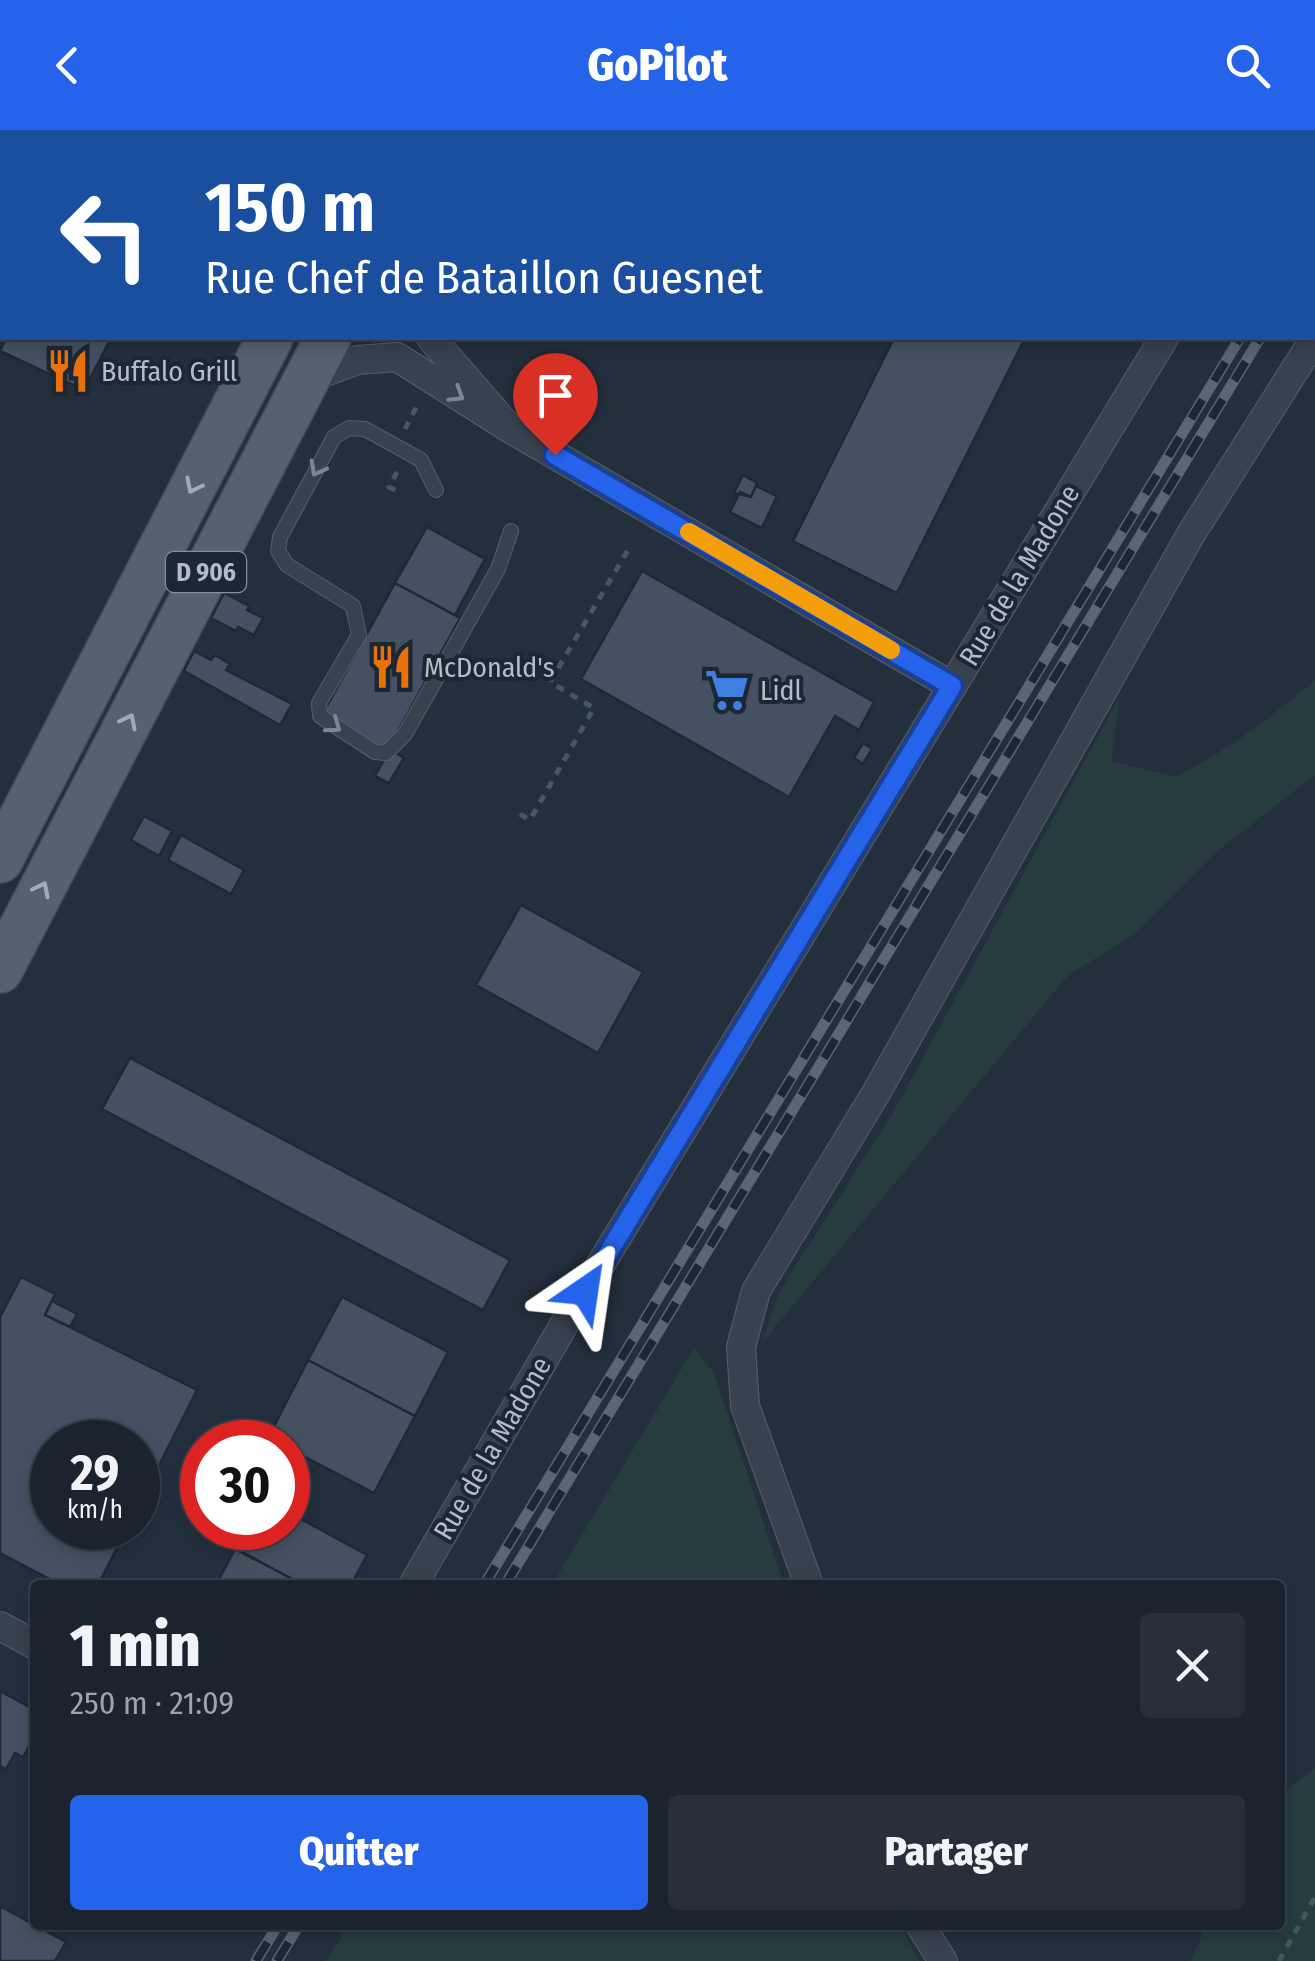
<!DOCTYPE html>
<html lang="fr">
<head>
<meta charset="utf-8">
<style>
  :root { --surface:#1b232e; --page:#282f3a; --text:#f1f3f6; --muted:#a0a4aa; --line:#39404a; --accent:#2563eb }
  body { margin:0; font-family:"Fira Sans Condensed",sans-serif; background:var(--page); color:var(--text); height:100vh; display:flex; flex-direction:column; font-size:38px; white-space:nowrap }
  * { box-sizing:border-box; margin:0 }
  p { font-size:32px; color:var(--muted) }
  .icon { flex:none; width:55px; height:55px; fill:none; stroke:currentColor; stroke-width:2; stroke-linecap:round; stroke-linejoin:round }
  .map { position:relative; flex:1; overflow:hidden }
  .panel { position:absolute; left:30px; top:1450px; width:1255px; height:350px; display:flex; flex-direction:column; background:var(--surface); border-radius:10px; box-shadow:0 5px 15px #0003,0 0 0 2px var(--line) }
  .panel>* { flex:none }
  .guide { position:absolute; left:0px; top:0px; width:1315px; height:210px; box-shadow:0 5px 15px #0003,0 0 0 2px var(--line); background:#1a4fa0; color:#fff; overflow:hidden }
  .speed { position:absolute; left:30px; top:1290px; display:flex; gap:20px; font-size:50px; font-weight:700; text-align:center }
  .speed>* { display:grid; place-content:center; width:130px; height:130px; border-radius:50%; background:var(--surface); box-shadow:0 5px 15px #0003,0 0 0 2px var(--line); line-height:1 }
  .speed small { font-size:25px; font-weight:400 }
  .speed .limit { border:15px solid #d22; background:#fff; color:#111 }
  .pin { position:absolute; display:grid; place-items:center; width:85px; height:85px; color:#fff; margin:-102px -42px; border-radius:50% 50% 50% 0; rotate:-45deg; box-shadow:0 0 10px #0007 }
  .pin .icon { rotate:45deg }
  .me { position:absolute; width:110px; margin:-55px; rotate:32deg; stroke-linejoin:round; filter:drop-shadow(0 0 8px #0008) }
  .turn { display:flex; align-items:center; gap:35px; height:210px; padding:0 40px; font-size:45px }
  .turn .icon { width:130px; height:130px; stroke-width:2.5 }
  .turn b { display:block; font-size:70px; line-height:85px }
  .round { display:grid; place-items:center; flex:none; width:105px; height:105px; border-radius:10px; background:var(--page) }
  .overview { display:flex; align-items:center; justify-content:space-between; height:170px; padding:0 40px }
  h1 { font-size:60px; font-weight:800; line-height:75px }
  .action { display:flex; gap:20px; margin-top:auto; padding:20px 40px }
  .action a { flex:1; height:115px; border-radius:10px; background:var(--accent); color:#fff; font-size:40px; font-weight:800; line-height:115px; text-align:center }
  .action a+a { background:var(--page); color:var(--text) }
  header { display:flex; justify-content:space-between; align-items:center; height:130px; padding:0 40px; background:var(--accent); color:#fff; font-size:45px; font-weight:800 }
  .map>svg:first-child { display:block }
  .green { fill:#263c3f }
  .building { fill:#455162; stroke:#1f2835; stroke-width:2.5 }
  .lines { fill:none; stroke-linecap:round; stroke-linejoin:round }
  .lane-casing { stroke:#565f6c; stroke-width:16 }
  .street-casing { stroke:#565f6c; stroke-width:30 }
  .primary-casing { stroke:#414a57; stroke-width:48 }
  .path { stroke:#44595c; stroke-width:5; stroke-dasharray:8 8; stroke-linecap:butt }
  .lane { stroke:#38414e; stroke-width:14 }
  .street { stroke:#38414e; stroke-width:28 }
  .primary { stroke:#56606e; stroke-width:45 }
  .rail-casing { stroke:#5a6575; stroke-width:11 }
  .rail { stroke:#1d2633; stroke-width:8; stroke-dasharray:22; stroke-linecap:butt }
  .oneway { stroke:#7c8592 }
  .oneway2 { stroke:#a1aab7 }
  .route-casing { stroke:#184099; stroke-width:25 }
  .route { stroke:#2563eb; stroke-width:18 }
  .slow { stroke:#f59e0b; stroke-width:18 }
  .labels { text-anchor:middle; stroke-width:8; stroke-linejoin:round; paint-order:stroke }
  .shield { fill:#1d2633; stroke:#878f9c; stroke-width:2.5 }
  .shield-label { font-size:25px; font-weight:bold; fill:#b4bcc9 }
  .poi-label { font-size:28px; fill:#b4bcc9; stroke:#1d2633; text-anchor:start }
  .street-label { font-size:28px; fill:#b4bcc9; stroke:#1d2633 }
</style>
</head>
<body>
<header><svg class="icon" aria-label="back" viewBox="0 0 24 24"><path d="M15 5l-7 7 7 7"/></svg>GoPilot<svg class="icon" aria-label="search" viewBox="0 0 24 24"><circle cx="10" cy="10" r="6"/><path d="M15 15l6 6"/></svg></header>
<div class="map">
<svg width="1315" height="1831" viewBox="0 0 1315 1831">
  <rect width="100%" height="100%" fill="#242f3e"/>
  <path class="green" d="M1315 550V645L1216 722 1135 804 1068 845 762 1213 779 1162 894 981 1120 566 1111 631 1176 647C1228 620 1271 588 1315 550Z
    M694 1218 714 1243 784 1455H552Z
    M1315 1638V1831H1191L1206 1795H1280V1666Z
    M348 1795H900L919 1831H326Z"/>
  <path class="building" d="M591 0H724L589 2Z
    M946 0H1048L945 2Z
    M6 208H111L84 260 0 221Z
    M894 208H1025L897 463 793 411Z
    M743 345 757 353 751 367 734 363Z
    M756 356 777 366 762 398 730 382 740 362 751 367Z
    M427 397 485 429 455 485 395 453Z
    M642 441 874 572 859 600 835 586 789 667 581 549Z
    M395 453 460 488 386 623 321 587Z
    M224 463 249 476 247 480 263 488 254 505 238 497 236 501 211 488Z
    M194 521 211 530 215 525 230 534 226 540 292 574 280 595 184 541Z
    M863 613 872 619 863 634 854 628Z
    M390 619 404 628 389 653 375 646Z
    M144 686 172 701 159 726 131 710Z
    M181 705 244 740 231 764 168 730Z
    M521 775 643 842 598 923 476 855Z
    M130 928 510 1130 483 1180 102 979Z
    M21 1147 55 1164 45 1185 197 1260 138 1377V1312H52V1398H127L98 1455H61L0 1423V1187Z
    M342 1167 448 1222 415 1286 308 1230Z
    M52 1171 77 1184 70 1197 45 1185Z
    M308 1230 415 1286 374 1363 288 1318V1312H277L268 1308Z
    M288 1382 367 1425 351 1455H303L222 1411 228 1400 225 1398H288Z
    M220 1398 228 1400 222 1411 215 1408Z
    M235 1419 300 1453 299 1455H216Z
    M0 1561 35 1580V1606L23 1627 15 1623 6 1639 0 1636Z
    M0 1776 66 1812 55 1831H0Z"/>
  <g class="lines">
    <g class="lane-casing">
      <path id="lane" d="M83 0 88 2
        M436 360 421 330 365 299 349 298 334 307 280 407 278 421 287 435 353 476 359 505 319 573 320 586 375 622 386 623 405 604 498 439 511 401"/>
    </g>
    <g class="street-casing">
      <path id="street" d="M193 2 198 0
        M259 2 261 0
        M1287 2 1289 0
        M0 99 2 98
        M306 249 358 230 397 227 509 298 431 208
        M509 298 952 556
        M413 1455 565 1193 1164 208
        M809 1455 745 1276 741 1217 756 1161 876 963 1191 404 1315 208
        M0 1496 35 1515
        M920 1795 943 1831"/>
    </g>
    <g class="primary-casing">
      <path id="primary" d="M375 2 376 0
        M432 2 434 0
        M0 730 270 208
        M0 840 328 208"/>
    </g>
    <path class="path" d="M405 299 418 274
      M397 342 389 357 399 362
      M520 684 530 690 594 578 550 552 631 415
      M1279 1831 1315 1767"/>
    <use href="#lane" class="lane"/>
    <use href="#street" class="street"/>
    <use href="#primary" class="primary"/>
    <g class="rail-casing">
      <path id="rail" d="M1312 89 1315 85
        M1312 120 1315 116
        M484 1455 1240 208
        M505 1455 1260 208
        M256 1831 278 1795
        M277 1831 299 1795"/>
    </g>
    <use href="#rail" class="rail"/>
  </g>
  <defs><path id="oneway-chevron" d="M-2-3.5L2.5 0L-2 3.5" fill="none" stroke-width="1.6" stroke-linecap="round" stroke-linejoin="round" transform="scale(2.5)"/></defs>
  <g class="oneway">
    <use href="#oneway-chevron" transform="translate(457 265) rotate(32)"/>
    <use href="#oneway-chevron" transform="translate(317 339) rotate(118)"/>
    <use href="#oneway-chevron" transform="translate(334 596) rotate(36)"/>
  </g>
  <g class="oneway2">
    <use href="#oneway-chevron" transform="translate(193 356) rotate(117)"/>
    <use href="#oneway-chevron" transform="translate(129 591) rotate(-63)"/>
    <use href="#oneway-chevron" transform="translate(42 759) rotate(-63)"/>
  </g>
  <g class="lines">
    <g class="route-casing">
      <path id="route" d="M555 325 952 556 585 1161"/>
    </g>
    <use href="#route" class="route"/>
    <path class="slow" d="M689 402 891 520"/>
  </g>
  <defs>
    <g id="restaurant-bare" transform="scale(3.45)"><path d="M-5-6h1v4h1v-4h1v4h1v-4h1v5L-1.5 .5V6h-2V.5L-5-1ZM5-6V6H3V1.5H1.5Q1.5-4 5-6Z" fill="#e8710a" stroke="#1d2633" stroke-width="2.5" paint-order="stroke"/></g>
    <g id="supermarket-bare" transform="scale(3.45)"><path d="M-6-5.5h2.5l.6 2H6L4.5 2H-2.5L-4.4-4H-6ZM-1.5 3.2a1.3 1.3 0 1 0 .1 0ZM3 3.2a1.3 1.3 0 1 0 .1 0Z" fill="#3f7fe0" stroke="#1d2633" stroke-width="2.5" paint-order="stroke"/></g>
  </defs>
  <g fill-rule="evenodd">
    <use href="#restaurant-bare" x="68" y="241"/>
    <use href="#restaurant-bare" x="391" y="537"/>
    <use href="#supermarket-bare" x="727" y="560"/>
  </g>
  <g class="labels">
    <rect class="shield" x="166" y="422" width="80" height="40" rx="8"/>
    <g class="shield-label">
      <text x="206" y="451">D 906</text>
    </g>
    <g class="poi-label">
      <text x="101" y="251">Buffalo Grill</text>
      <text x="424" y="547">McDonald's</text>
      <text x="760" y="570">Lidl</text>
    </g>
    <g class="street-label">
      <text transform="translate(1019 445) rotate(-59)" y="10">Rue de la Madone</text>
      <text transform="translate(492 1318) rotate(-60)" y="10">Rue de la Madone</text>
    </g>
  </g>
</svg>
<div class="speed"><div>29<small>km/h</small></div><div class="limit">30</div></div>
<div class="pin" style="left:555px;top:325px;background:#d93025"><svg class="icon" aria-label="arrive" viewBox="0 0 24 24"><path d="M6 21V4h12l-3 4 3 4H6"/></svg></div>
<svg class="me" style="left:585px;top:1161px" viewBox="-20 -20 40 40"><path d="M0-17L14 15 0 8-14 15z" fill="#2563eb" stroke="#fff" stroke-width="4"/></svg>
<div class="guide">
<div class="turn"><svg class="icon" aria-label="left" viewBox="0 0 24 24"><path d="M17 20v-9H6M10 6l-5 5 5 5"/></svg><div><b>150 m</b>Rue Chef de Bataillon Guesnet</div></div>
</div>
<section class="panel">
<div class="overview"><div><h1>1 min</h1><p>250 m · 21:09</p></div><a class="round"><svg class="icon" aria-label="close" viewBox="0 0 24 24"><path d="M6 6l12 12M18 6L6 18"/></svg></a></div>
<div class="action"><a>Quitter</a><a>Partager</a></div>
</section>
</div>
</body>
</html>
